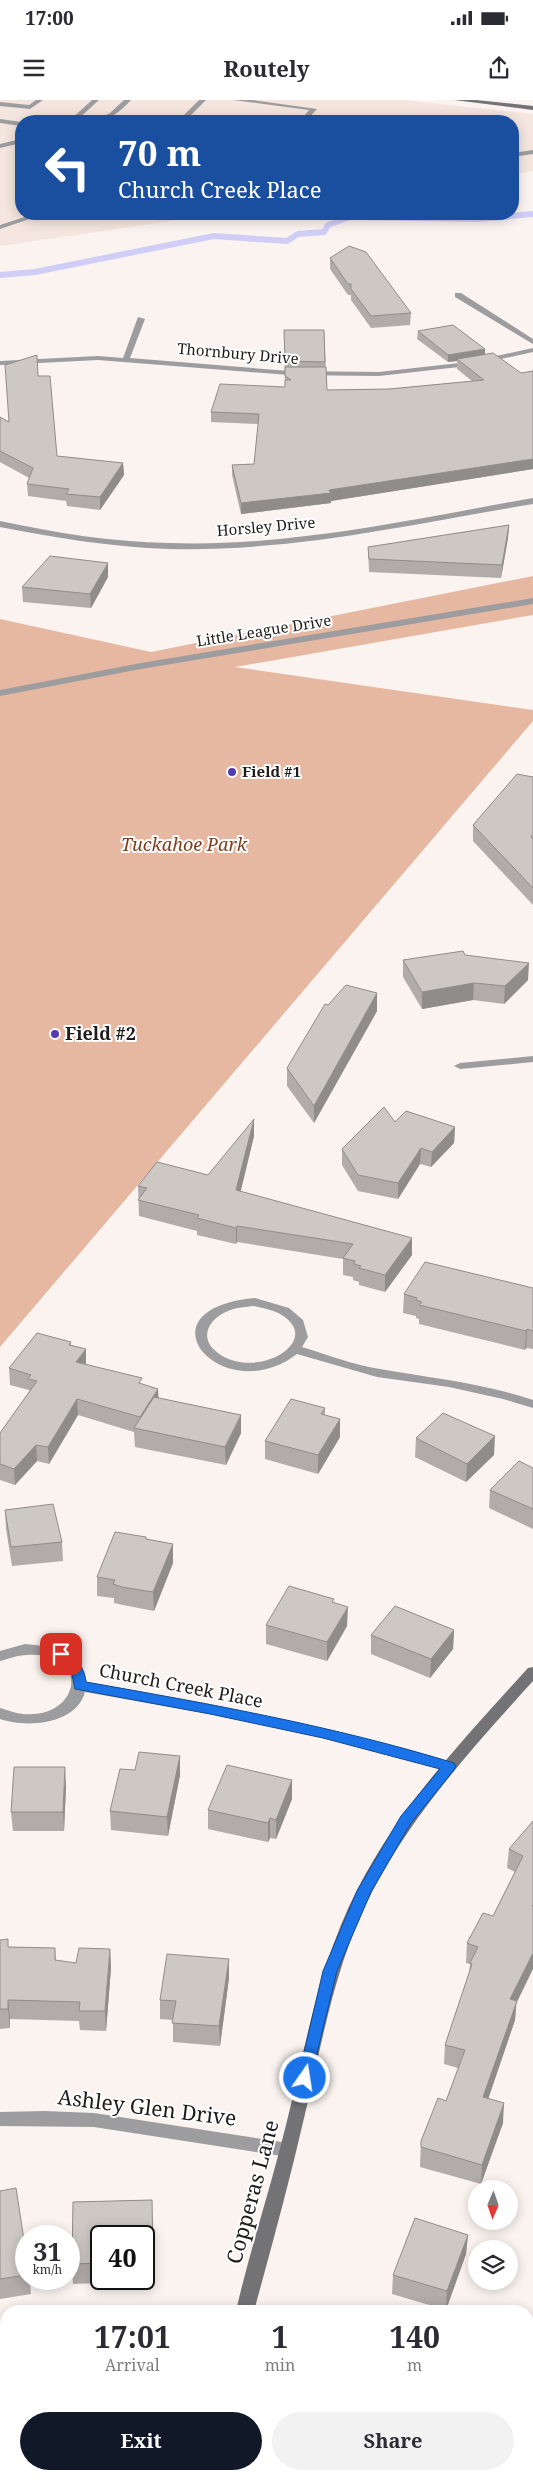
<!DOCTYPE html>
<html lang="en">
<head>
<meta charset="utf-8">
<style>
  :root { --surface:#fff; --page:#f2f2f3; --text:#2b2b33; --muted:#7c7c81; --accent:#111827 }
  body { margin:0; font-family:"Noto Serif",serif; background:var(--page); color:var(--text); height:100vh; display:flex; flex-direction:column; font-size:19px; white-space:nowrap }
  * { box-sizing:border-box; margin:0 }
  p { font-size:16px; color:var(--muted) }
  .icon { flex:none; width:28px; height:28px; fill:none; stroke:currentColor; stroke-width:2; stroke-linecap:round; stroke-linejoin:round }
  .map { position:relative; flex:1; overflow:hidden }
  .details { position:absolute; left:0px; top:2205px; width:534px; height:175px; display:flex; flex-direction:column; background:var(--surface); border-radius:20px 20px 0 0; box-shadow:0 2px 12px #0003 }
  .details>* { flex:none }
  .banner { position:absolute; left:15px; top:15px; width:504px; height:105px; border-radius:20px; box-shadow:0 2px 12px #0003; background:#1a4fa0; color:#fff; overflow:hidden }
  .needle { width:32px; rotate:182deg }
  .fabs { position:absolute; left:468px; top:2080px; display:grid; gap:10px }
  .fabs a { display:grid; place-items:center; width:50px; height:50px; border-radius:50%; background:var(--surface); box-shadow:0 2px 12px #0003; font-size:25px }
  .speed { position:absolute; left:15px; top:2125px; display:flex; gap:10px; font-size:25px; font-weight:700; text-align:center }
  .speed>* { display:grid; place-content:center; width:65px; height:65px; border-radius:50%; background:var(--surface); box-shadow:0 2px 12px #0003; line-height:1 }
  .speed small { font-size:12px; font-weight:400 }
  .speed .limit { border:2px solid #111; border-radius:8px; background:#fff; color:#111 }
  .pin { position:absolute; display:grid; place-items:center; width:42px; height:42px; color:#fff; margin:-21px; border-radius:10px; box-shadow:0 2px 8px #0006 }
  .me { position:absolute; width:55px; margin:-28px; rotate:13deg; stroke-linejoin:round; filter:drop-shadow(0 0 4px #0008) }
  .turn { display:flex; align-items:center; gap:18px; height:105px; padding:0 20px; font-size:22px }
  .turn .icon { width:65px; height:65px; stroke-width:2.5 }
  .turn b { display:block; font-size:35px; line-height:42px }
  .eta { display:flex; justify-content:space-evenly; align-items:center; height:85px; text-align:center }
  .eta b { font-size:30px; font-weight:700; line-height:35px }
  .primary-button { display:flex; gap:10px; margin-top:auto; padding:10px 20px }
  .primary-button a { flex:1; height:58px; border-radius:30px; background:var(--accent); color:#fff; font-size:20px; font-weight:700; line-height:58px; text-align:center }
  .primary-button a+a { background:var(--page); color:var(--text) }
  .status { display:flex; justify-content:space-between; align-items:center; height:35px; padding:0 25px; background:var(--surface); direction:ltr }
  .status svg { height:14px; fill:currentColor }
  header { display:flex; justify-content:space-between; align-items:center; height:65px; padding:0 20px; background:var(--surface); font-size:22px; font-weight:700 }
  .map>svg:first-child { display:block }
  .built { fill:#f4e6df }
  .green { fill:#e6b8a2 }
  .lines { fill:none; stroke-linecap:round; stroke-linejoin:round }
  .stream { stroke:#d0cef7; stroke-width:6 }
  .lane { fill:#9d9d9f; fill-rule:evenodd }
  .street { fill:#9d9d9f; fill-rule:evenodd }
  .secondary { fill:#737376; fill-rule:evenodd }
  .wall { fill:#b1aca9 }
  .shaded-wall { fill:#908c8a }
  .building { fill:#cec8c5; stroke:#908c8a }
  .route { fill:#1a73e8; stroke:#114b97 }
  .poi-dot { fill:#553bb3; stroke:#fff; stroke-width:2 }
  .labels { text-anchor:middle; stroke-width:4; stroke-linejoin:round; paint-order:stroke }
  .far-street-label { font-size:15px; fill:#1f1c1b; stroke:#fff }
  .far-poi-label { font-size:15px; font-weight:bold; fill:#1f1c1b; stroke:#fff; text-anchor:start }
  .park-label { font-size:18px; font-style:italic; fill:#7e3e1a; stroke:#fff }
  .poi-label { font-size:18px; font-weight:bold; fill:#1f1c1b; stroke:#fff; text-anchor:start }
  .street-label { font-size:18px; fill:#1f1c1b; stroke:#fff }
  .near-street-label { font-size:21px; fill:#1f1c1b; stroke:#fff }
</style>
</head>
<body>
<div class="status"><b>17:00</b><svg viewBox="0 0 49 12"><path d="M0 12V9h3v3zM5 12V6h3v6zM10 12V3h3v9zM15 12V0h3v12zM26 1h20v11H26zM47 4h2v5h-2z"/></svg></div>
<header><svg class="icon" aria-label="menu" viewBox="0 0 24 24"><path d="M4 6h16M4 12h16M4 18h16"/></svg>Routely<svg class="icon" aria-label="share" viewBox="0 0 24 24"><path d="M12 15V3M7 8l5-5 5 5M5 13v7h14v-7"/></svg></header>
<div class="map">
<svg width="533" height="2380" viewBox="0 0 533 2380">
  <rect width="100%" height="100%" fill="#faf3f0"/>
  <path class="built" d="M0 0H403L533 14V71L513 74 512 21H21V114H220L0 146Z"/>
  <path class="green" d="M533 476V515L235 567 533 610V621L0 1247V519L151 552Z
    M0 2316H6V2374H133L131 2380H0Z
    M533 2348V2380H271L270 2374H528V2349Z"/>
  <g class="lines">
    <path class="stream" d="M0 175 35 172 214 136 287 141 298 134 324 132 328 125 350 117 479 119 533 114"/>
    <path class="lane" d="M36 0H43L30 9 0 6V2L29 5Z
      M92 0H99L76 21H69Z
      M124 0H131C121 11 109 21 94 21L110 13Z
      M199 0H206L191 15 232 21 188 18 185 21H178Z
      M233 0H253L317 9 306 21H300L309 10Z
      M0 19 21 22V26L0 23Z
      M21 39V43L0 48V44Z
      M533 50V54L512 57V53Z
      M34 114H44L0 129V125Z
      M533 498V504L141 569 0 596V590L141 563Z"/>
    <path class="street" d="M455 193H461L533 239V244L455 197Z
      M138 217 145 219 130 258 289 271 379 272 468 262 533 248V252L468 266 379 276 289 275 98 260 0 265V261L98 256 123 258Z
      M533 398V404C413 424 292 452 169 449 112 447 56 438 0 427V421C56 433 112 442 169 443 292 447 413 419 533 398Z
      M533 956V962L460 969 454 966 460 963Z
      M255 1198 289 1208 303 1220 308 1237 302 1247C328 1255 354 1265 380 1269 431 1278 483 1283 533 1300V1308L503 1299 449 1287 377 1277 297 1254C222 1311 134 1209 255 1198ZM254 1206C262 1208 273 1210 280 1214 326 1240 257 1282 218 1253 198 1239 208 1219 228 1211 236 1207 246 1207 254 1206Z
      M25 1544C53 1546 79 1552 87 1582L210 1604 323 1628 449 1661 454 1662 456 1666 454 1670 449 1671 323 1638 210 1614 85 1592C76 1625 26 1628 0 1619V1608C8 1610 14 1613 23 1614 81 1619 92 1551 27 1555 18 1555 8 1559 0 1561V1551Z
      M45 2011 94 2013 288 2043 294 2045 296 2050 294 2055 288 2057 94 2027 0 2026V2012Z"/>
    <path class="secondary" d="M454 0H476L533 6V10Z
      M533 1567V1581C474 1646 414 1712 373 1790 336 1860 323 1938 305 2014 290 2080 272 2145 254 2211H236C250 2149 271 2087 286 2025 306 1945 319 1864 357 1790 400 1706 465 1637 528 1568Z
      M177 2374H195L192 2380H174Z"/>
  </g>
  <path class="wall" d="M330 158 411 213 410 225 371 228 351 200V195H348L330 169Z
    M284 230H324L327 290 389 289 472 281 457 269V261L448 262 417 239 418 231 485 249V254L521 273 533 271V369L331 401V403L241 414 232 375V365L254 364 258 324 211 322V312L285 287Z
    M38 276 57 356 123 363 124 375 100 410 67 406 66 401 28 396 27 384 29 378 0 362V317L9 322Z
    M509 425 508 438 501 478 369 472 368 447Z
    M108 477 91 508 23 502 22 487Z
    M533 677V805L473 741V725Z
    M465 855 528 880 504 904 473 900 422 909 403 877V860Z
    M328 905 377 911 314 1023 287 986V968Z
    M395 1022 455 1027 454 1043 431 1067 420 1064 398 1099 358 1091 342 1065V1049Z
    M254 1036 240 1091 412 1155 385 1192 359 1185V1182L353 1180V1177L343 1175V1159L237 1142 236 1144 197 1135V1131L139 1116 138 1086 208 1075Z
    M533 1188V1249L526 1248 525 1250 419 1224V1219L416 1218V1216L403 1213 404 1194Z
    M71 1242V1245L86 1249V1265L142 1284 158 1289V1298L241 1315V1333L226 1365 135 1347 134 1332 78 1315 49 1364 37 1361 15 1385 0 1380V1333L29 1292V1290L10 1285 9 1268Z
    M325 1308V1315L340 1337 318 1374 265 1359V1341Z
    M416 1338 494 1355 466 1382 415 1357Z
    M533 1368V1429L489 1408 490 1390Z
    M5 1410 62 1442 63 1461 12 1466 6 1429Z
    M146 1437V1439L173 1444V1463L154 1511 123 1505 114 1503V1498L97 1496V1477Z
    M334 1503 347 1526 327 1561 266 1544V1525Z
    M454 1530 453 1549 430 1578 371 1554V1535Z
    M180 1656V1675L168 1736 111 1730 110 1711 135 1670Z
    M292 1680V1699L276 1739 270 1738 268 1742 208 1729V1710Z
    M66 1686 64 1731H13L11 1712Z
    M533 1721 515 1920 488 1999 503 2023 481 2084 420 2067 421 2041 446 2001 458 1968 444 1964 445 1945 469 1873 470 1864 466 1863 467 1843 493 1816 515 1772 507 1768 509 1749Z
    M0 1840 8 1847 55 1848 56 1861 76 1863 110 1849 111 1868 106 1931 80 1930 79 1921 10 1919V1928L0 1929Z
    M229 1859V1878L220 1946 173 1942V1920L160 1919V1900Z
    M0 2091 26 2153V2179H30L31 2194 0 2199Z
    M152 2100 153 2174 144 2175V2136H101V2179H133V2182L73 2184 72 2164 73 2102Z
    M468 2135 466 2154 446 2210 392 2194 393 2175Z
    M528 2294 533 2295V2333L528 2332Z"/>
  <path class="shaded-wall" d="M485 249V256L457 259V261L448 262V255Z
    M533 359V369L331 401V403L241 414V403L329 390Z
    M123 363 124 375 100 410V397Z
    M509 425 508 438 501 478 502 465Z
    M108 463V477L91 508 90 494Z
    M529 863 528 880 504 904 505 886Z
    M474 883 473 900 422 909V892Z
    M377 893V911L314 1023V1006Z
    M254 1019V1036L237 1107 236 1090Z
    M455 1027 454 1043 431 1067 432 1052Z
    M421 1048 420 1064 398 1099V1083Z
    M237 1126V1142L236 1144V1128Z
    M412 1138V1155L385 1192V1175Z
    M527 1229 526 1248 525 1250 526 1231Z
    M86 1249V1266L76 1262Z
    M158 1289 159 1305 140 1330V1317Z
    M77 1299 78 1315 49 1364 48 1347Z
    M241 1315V1333L226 1365 225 1347Z
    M340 1319V1337L318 1374V1355Z
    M495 1336 494 1355 466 1382 467 1364Z
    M36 1345 37 1361 15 1385 14 1369Z
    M173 1444V1463L154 1511 153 1492Z
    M348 1507 347 1526 327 1561V1542Z
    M454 1530 453 1549 430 1578 431 1559Z
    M180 1656V1675L168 1736 167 1717Z
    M65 1667 66 1686 64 1731 63 1712Z
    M292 1680V1699L276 1739V1720Z
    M270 1718V1738L268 1742V1723Z
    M110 1849 111 1868 106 1931 105 1911Z
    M533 1853V1869L516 1904 515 1920 482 2017 483 1997 510 1899Z
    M229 1859V1878L220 1946 219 1926Z
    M8 1900 10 1919V1928L8 1909Z
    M504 2003 503 2023 481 2084 482 2065Z
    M468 2135 466 2154 446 2210 447 2191Z"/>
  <path class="building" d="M349 146 366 152 411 213 371 216 351 189V184H348L330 158Z
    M453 225 485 249 448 255 418 231Z
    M284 230H324L325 262 285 261Z
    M493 253 521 273 533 271V359L329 390 331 393 241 403 232 365 254 364 259 314 211 312 220 284 285 287V280H291L285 276V267H326L327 290 389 289 484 280 457 259Z
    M37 255 38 276H50L57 356 123 363 100 397 66 394 69 389 27 384 33 368 0 351V317L9 322 5 265Z
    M509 425 502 465 369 459 368 447Z
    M50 456 108 463 90 494 22 487Z
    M517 674 533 677V734L531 737 533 739V788L473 725Z
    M463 851 465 855 529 863 505 886 474 883 422 892 403 860Z
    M346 885 377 893 314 1006 287 968 325 904 328 905Z
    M384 1007 395 1022 406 1011 455 1027 432 1052 421 1048 398 1083 358 1075 342 1049Z
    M254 1019 236 1090 412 1138 385 1175 359 1168 361 1166 354 1164 355 1161 343 1158 353 1144 237 1126 236 1128 197 1118 199 1115 138 1100 147 1088 138 1086 157 1062 208 1075Z
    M425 1162 533 1188V1231L527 1229 526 1231 419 1205 422 1202 416 1200 417 1198 404 1194Z
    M37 1233 71 1242 69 1245 86 1249 76 1262 142 1278 139 1283 158 1289 140 1317 77 1299 48 1347 36 1345 14 1369 0 1364V1333L37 1281 28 1279 31 1275 9 1268Z
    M154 1297 241 1315 225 1347 134 1328Z
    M291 1299 325 1308 321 1314 340 1319 318 1355 265 1341Z
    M443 1313 495 1336 467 1364 416 1338Z
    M519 1361 533 1368V1409L490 1390Z
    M53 1404 62 1442 11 1447 5 1410Z
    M115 1432 146 1437V1439L173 1444 153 1492 122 1487 113 1484 115 1480 97 1477Z
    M289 1486 334 1499 332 1502 348 1507 327 1542 266 1525Z
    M395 1506 454 1530 431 1559 371 1535Z
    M139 1652 180 1656 167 1717 110 1711 120 1669 135 1670Z
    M227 1665 292 1680 276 1720 270 1718 268 1723 208 1710Z
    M14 1667H65L63 1712H11Z
    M533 1721V1805L532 1806 533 1807V1853L510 1899 517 1901 483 1997 504 2003 482 2065 421 2047V2041L438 1998 446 2001 465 1950 445 1945 472 1864 470 1863 478 1847 467 1843 483 1813 493 1816 523 1756 509 1749Z
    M8 1839V1847L55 1848V1860L76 1863 79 1848 110 1849 105 1911H79L80 1902 8 1900V1909H0V1840Z
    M167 1854 229 1859 219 1926 172 1923 176 1901 160 1900Z
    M16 2088 26 2153V2175L0 2179V2091Z
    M152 2100 153 2155H144V2136H101V2163L72 2164 73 2102Z
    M415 2118 468 2135 447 2191 393 2175Z
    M528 2294 533 2295V2323L528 2322Z"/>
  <path class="route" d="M61 1550C75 1554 85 1568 86 1582 210 1604 334 1626 454 1663L456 1666 454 1670 411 1723 371 1792 337 1871 310 1982 305 1984 300 1982 298 1978 323 1871 357 1791 401 1716 440 1669 323 1638 210 1614 75 1589 72 1574 68 1566 54 1554Z"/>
  <g class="poi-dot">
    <circle cx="232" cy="672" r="5"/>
    <circle cx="55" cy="934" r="5"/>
  </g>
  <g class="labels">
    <g class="far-street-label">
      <text transform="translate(238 254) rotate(5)" y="5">Thornbury Drive</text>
      <text transform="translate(266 427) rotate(-5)" y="5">Horsley Drive</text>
      <text transform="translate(264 531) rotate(-9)" y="5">Little League Drive</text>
    </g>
    <g class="far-poi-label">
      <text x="242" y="677">Field #1</text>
    </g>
    <g class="park-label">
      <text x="184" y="751">Tuckahoe Park</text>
    </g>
    <g class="poi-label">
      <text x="65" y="940">Field #2</text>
    </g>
    <g class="street-label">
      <text transform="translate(181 1586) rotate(11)" y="6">Church Creek Place</text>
    </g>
    <g class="near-street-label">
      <text transform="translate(147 2008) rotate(7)" y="7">Ashley Glen Drive</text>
      <text transform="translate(253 2092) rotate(-75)" y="7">Copperas Lane</text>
    </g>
  </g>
</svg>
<div class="fabs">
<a><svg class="needle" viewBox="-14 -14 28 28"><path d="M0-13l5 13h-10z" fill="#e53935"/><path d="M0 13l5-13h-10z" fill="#7c7c81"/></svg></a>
<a><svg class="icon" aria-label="layers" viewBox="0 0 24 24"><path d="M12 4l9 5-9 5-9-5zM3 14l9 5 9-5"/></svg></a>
</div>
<div class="speed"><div>31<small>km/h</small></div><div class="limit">40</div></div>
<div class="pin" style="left:61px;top:1554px;background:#d93025"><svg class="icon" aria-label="arrive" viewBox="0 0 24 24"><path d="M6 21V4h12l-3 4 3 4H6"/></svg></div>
<svg class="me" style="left:305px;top:1978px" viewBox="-20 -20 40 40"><circle r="17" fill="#1a73e8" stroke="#fff" stroke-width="3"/><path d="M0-11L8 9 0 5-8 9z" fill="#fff"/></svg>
<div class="banner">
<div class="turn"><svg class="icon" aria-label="left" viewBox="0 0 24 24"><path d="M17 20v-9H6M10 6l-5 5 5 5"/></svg><div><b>70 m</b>Church Creek Place</div></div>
</div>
<section class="details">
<div class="eta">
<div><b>17:01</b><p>Arrival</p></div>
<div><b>1</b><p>min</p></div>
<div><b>140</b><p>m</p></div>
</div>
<div class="primary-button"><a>Exit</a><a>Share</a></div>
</section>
</div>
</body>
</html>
